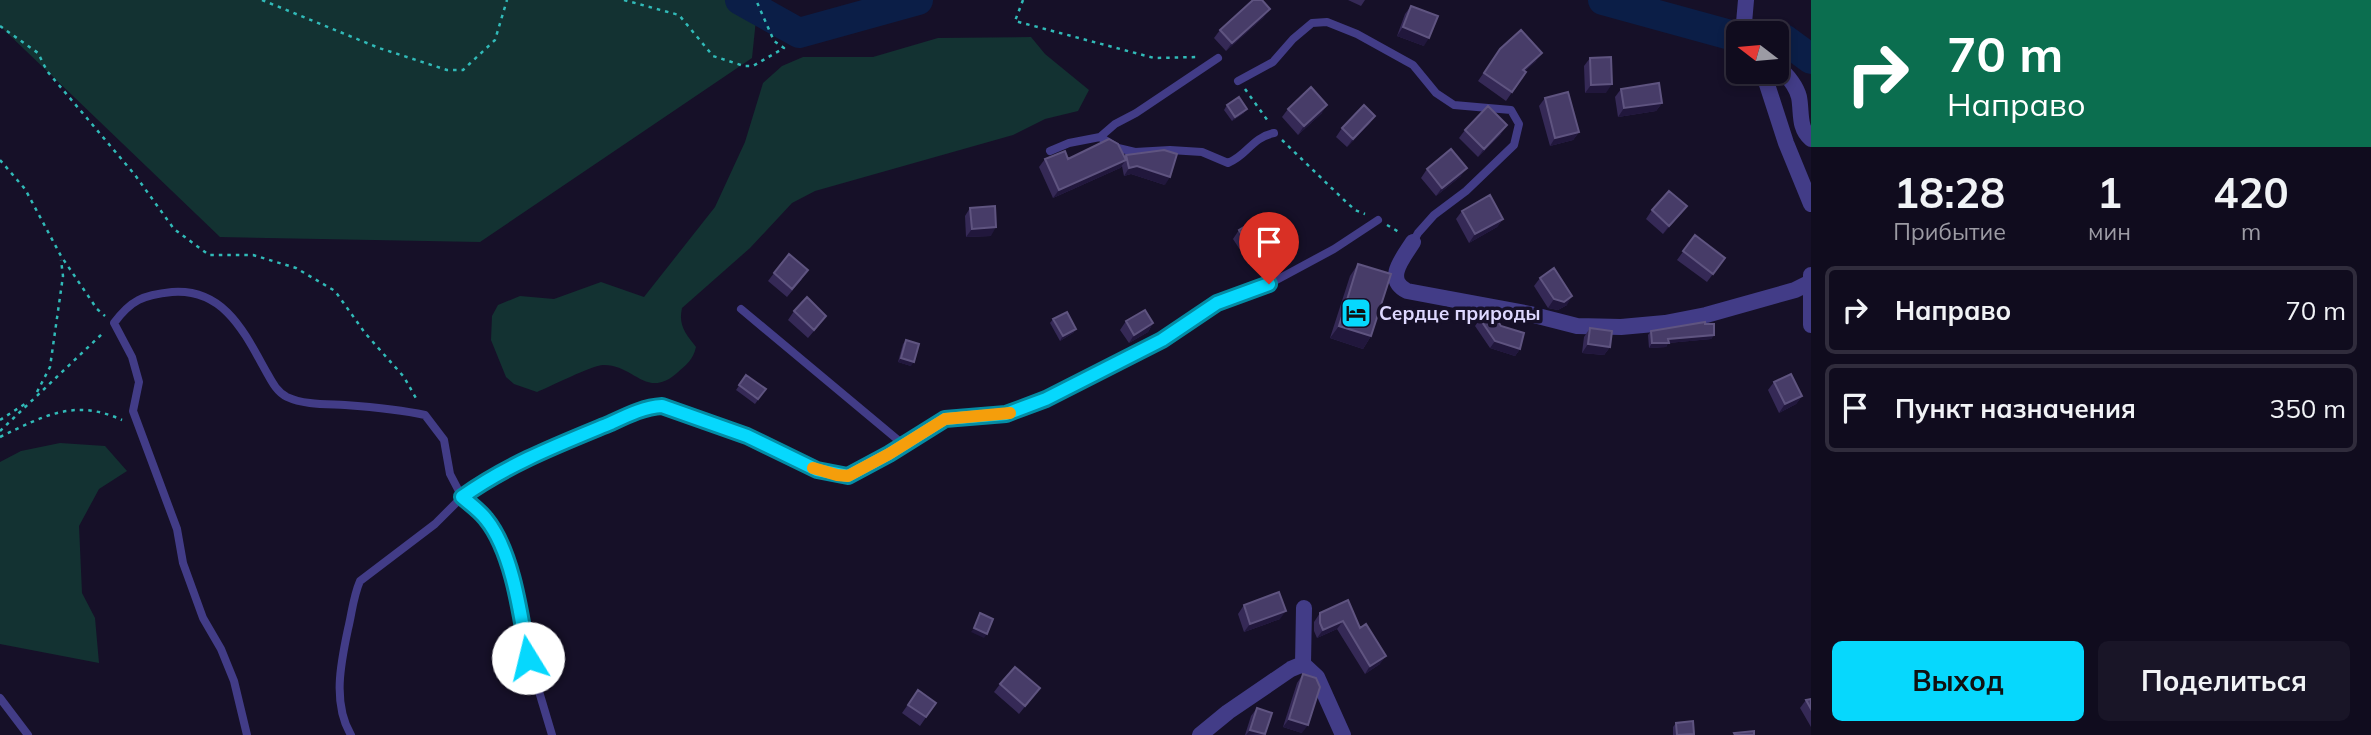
<!DOCTYPE html>
<html lang="ru">
<head>
<meta charset="utf-8">
<style>
  :root { --surface:#100c1e; --page:#191527; --text:#f1f3f6; --muted:#9c9ba4; --line:#302c3c; --accent:#06d8fd }
  body { margin:0; font-family:Mulish,sans-serif; background:var(--page); color:var(--text); height:100vh; display:flex; flex-direction:column; font-size:26px; white-space:nowrap }
  * { box-sizing:border-box; margin:0 }
  p { font-size:23px; color:var(--muted) }
  .icon { flex:none; width:38px; height:38px; fill:none; stroke:currentColor; stroke-width:2; stroke-linecap:round; stroke-linejoin:round }
  .map { position:relative; flex:1; overflow:hidden }
  .side { display:flex; flex-direction:column; background:var(--surface); width:560px }
  .side>* { flex:none }
  .top-card { background:#0b6e4f; color:#fff; overflow:hidden }
  .needle { width:46px; rotate:286deg }
  .fabs { position:absolute; left:1726px; top:21px; display:grid; gap:14px }
  .fabs a { display:grid; place-items:center; width:63px; height:63px; border-radius:10px; background:var(--surface); box-shadow:0 4px 10px #0003,0 0 0 2px var(--line); font-size:35px }
  .pin { position:absolute; display:grid; place-items:center; width:60px; height:60px; color:#fff; margin:-72px -30px; border-radius:50% 50% 50% 0; rotate:-45deg; box-shadow:0 0 7px #0007 }
  .pin .icon { rotate:45deg }
  .me { position:absolute; width:77px; margin:-38px; rotate:351deg; stroke-linejoin:round; filter:drop-shadow(0 0 5px #0008) }
  .turn { display:flex; align-items:center; gap:24px; height:147px; padding:0 21px; font-size:32px }
  .turn .icon { width:91px; height:91px; stroke-width:2.5 }
  .turn b { display:block; font-size:49px; line-height:60px }
  .eta { display:flex; justify-content:space-evenly; align-items:center; height:119px; text-align:center }
  .eta b { font-size:42px; font-weight:700; line-height:49px }
  .action { display:flex; gap:14px; margin-top:auto; padding:14px 21px }
  .action a { flex:1; height:80px; border-radius:10px; background:var(--accent); color:#111; font-size:28px; font-weight:700; line-height:80px; text-align:center }
  .action a+a { background:var(--page); color:var(--text) }
  ul { padding:0; list-style:none }
  li { display:flex; align-items:center; gap:21px; height:88px; margin:0 14px 10px; padding:0 7px; border:4px solid var(--line); border-radius:10px }
  li div { flex:1 }
  li b { display:block; font-size:26px }
  li em { font-style:normal }
  main { display:flex; flex:1; min-height:0 }
  .map>svg:first-child { display:block }
  .green { fill:#133232 }
  .lines { fill:none; stroke-linecap:round; stroke-linejoin:round }
  .river { stroke:#0b1e47; stroke-width:30 }
  .path { stroke:#31bab8; stroke-width:2.5; stroke-dasharray:3.5 5; stroke-linecap:butt }
  .service { stroke:#423c87; stroke-width:8 }
  .minor { stroke:#423c87; stroke-width:16 }
  .wall { fill:#352956 }
  .shaded-wall { fill:#21173c }
  .building { fill:#473c68; stroke:#5f5480; stroke-width:2 }
  .route-casing { stroke:#048ca4; stroke-width:18 }
  .route { stroke:#06d8fd; stroke-width:12 }
  .slow { stroke:#f59e0b; stroke-width:12 }
  .labels { text-anchor:middle; stroke-width:7; stroke-linejoin:round; paint-order:stroke }
  .poi-label { font-size:19px; font-weight:bold; fill:#ded8ff; stroke:#161028; text-anchor:start }
</style>
</head>
<body>
<main>
<div class="map">
<svg width="1811" height="735" viewBox="0 0 1811 735">
  <rect width="100%" height="100%" fill="#161028"/>
  <path class="green" d="M0 0H758L752 58 480 242 220 237 0 26Z
    M1031 37 1045 54 1089 90 1078 111 1045 119 1013 135 815 191 792 203 750 248 682 308C678 326 686 334 696 347 693 360 687 364 677 373 646 400 634 364 603 365 593 365 549 387 537 392L514 384 506 377 491 340 492 316 498 305 520 296 554 299 601 282 644 297 715 207 745 142 763 83 782 66 803 57H873L938 38Z
    M60 443 105 446 127 471 99 489 79 526 82 593 95 618 99 663 0 644V462L21 451Z"/>
  <g class="lines">
    <path class="river" d="M740 0 799 33 918 0
      M1603 0 1734 36
      M1784 39 1811 59"/>
    <path class="path" d="M262 0 379 48 447 70H463L495 40 507 0
      M624 0 679 15 713 56 744 66H753L784 48 774 41 756 0
      M1023 0 1015 21 1154 58 1198 57
      M0 26 38 53 47 71 135 175 174 229 209 255H253L296 268 335 291 365 333 404 377 417 400
      M1245 89 1268 121
      M1282 140 1343 199 1355 210 1365 214
      M0 160 25 189 61 256 97 309 105 316
      M1387 225 1399 232
      M37 392 50 367 63 276 61 260
      M0 420 28 402
      M0 431 104 332
      M0 437C44 416 74 398 122 420"/>
    <path class="service" d="M1238 81 1273 62 1293 39 1312 23 1327 22 1357 34 1413 65 1436 93 1454 105 1511 110 1519 124 1514 145 1466 191 1434 215 1418 233 1413 242
      M1100 137 1115 124 1136 113 1218 58
      M1050 151 1069 143 1100 137 1118 148 1135 152 1170 150 1202 152 1228 163C1248 155 1251 138 1274 133
      M741 309 904 445
      M0 698 28 735
      M247 735 234 681 221 649 203 618 183 563 177 529 133 411 139 382 132 357 114 323C131 300 143 295 172 292 225 288 245 334 267 373 272 382 277 392 287 397 304 405 327 404 345 405 372 407 398 409 425 415L444 440 450 474 462 497 487 520 503 548 519 602 529 658 552 735
      M351 735C332 703 341 662 348 629 352 613 353 597 360 581L435 524 462 497 495 474 621 418 652 407 673 408 747 436 817 470 848 476 889 455 945 419 1006 414 1046 399 1162 340 1217 303 1269 284 1334 249 1378 220"/>
    <path class="minor" d="M1746 0 1744 23 1750 33
      M1776 65C1785 73 1796 85 1799 97 1802 112 1798 128 1811 139
      M1763 72 1786 143 1811 204
      M1413 242C1403 258 1384 279 1407 291L1530 314 1577 326 1621 327 1665 323 1706 315 1795 290 1809 283
      M1811 275V325
      M1304 608 1303 664 1317 677 1343 735
      M1200 735 1228 712 1291 669 1303 664"/>
  </g>
  <path class="wall" d="M1348 0H1365L1361 6Z
    M1411 6 1424 46 1397 36 1405 14Z
    M1264 17 1226 51 1214 38 1220 30Z
    M1500 49 1536 61 1525 71 1526 72 1506 101 1478 81Z
    M1590 58 1606 93H1585L1584 66Z
    M1621 89 1662 103 1656 111 1618 117 1615 97Z
    M1545 98 1579 132 1573 140 1550 146 1539 106Z
    M1227 105 1244 113 1232 121 1224 110Z
    M1288 109 1322 113 1298 135 1282 117Z
    M1375 116 1369 124 1347 147 1336 137 1342 128Z
    M1465 130 1501 134 1478 157 1459 138Z
    M1126 155 1165 185 1131 174 1124 176 1122 166 1120 168 1053 198 1039 167 1045 159 1125 157Z
    M1427 169 1461 176 1436 196 1421 178Z
    M1687 206 1663 234 1646 219 1652 210Z
    M970 208 991 236 966 237 965 216Z
    M1462 211 1503 219 1497 227 1469 243 1456 219Z
    M1239 230 1269 249 1248 262 1233 239Z
    M1695 235 1725 258 1707 282 1677 260Z
    M1358 264 1371 336 1363 349 1330 338 1350 276Z
    M774 273 802 279 787 297 768 281Z
    M1540 278 1567 305 1558 310 1548 308 1534 286Z
    M794 311 820 324 808 338 788 320Z
    M1053 319 1076 329 1073 333 1060 341 1050 323Z
    M1480 319 1501 326 1520 349 1515 356 1490 348 1475 326Z
    M1126 321 1153 323 1148 332 1129 343 1120 330Z
    M1705 324 1714 335 1711 339 1668 343 1666 347 1649 348 1648 335 1651 331Z
    M1590 328 1610 347 1604 355 1582 353 1584 337Z
    M906 340 911 366 898 362 903 344Z
    M746 375 766 389 755 404 736 390Z
    M1774 382 1802 396 1796 404 1779 413 1768 390Z
    M1348 600 1360 628 1380 664 1365 674 1337 629 1317 638 1314 631V622L1320 613Z
    M1244 605 1280 619 1244 632 1238 614Z
    M1303 674 1302 733 1283 727 1297 683Z
    M1000 684 1040 688 1019 714 994 692Z
    M918 690 936 703 920 726 902 713Z
    M1811 699V727L1800 708 1806 700Z
    M1257 708 1272 713 1264 735H1245L1251 716Z
    M1676 723 1693 735H1673V727Z"/>
  <path class="shaded-wall" d="M1270 9 1264 17 1226 51 1232 43Z
    M1403 27 1429 38 1424 46 1397 36Z
    M1542 53 1536 61 1517 78 1523 70Z
    M1612 84 1606 93H1585L1591 85Z
    M1662 103 1656 111 1618 117 1624 108Z
    M1327 105 1322 113 1298 135 1304 126Z
    M1247 109 1244 113 1232 121 1235 117Z
    M1375 116 1369 124 1347 147 1353 139Z
    M1507 125 1501 134 1478 157 1484 149Z
    M1579 132 1573 140 1550 146 1555 138Z
    M1126 160 1120 168 1053 198 1059 190Z
    M1137 166 1170 177 1165 185 1131 174 1124 176 1129 168Z
    M1467 168 1461 176 1436 196 1442 188Z
    M1687 206 1681 214 1663 234 1669 226Z
    M1503 219 1497 227 1469 243 1475 234Z
    M996 227 991 236 966 237 972 229Z
    M1275 241 1269 249 1248 262 1254 254Z
    M1572 296 1567 305 1558 310 1548 308 1554 299Z
    M1153 323 1148 332 1129 343 1134 335Z
    M1339 326 1371 336 1363 349 1330 338Z
    M1076 329 1073 333 1060 341 1063 336Z
    M1714 335 1711 339 1668 343 1666 347 1649 348 1652 343 1668 339Z
    M1495 341 1520 349 1515 356 1490 348Z
    M1588 344 1610 347 1604 355 1582 353Z
    M901 358 914 362 911 366 898 362Z
    M1802 396 1796 404 1779 413 1785 404Z
    M1286 611 1280 619 1244 632 1250 624Z
    M1343 621 1337 629 1317 638 1323 630Z
    M974 628 987 634 984 638 971 632Z
    M1386 656 1380 664 1365 674 1370 666Z
    M1289 719 1308 725 1302 733 1283 727Z
    M1250 730 1265 734 1246 735Z"/>
  <path class="building" d="M1253 0H1262L1270 9 1232 43 1220 30Z
    M1411 6 1438 16 1429 38 1403 27Z
    M1521 30 1542 53 1523 70 1526 72 1512 92 1484 73 1500 49Z
    M1611 57 1612 84 1591 85 1590 58Z
    M1659 83 1662 103 1624 108 1621 89Z
    M1311 87 1327 105 1304 126 1288 109Z
    M1568 92 1579 132 1555 138 1545 98Z
    M1239 97 1247 109 1235 117 1227 105Z
    M1364 105 1375 116 1353 139 1342 128Z
    M1488 106 1507 125 1484 149 1465 130Z
    M1109 139 1118 144 1126 160 1059 190 1045 159 1065 151 1068 159Z
    M1451 149 1467 168 1442 188 1427 169Z
    M1164 150 1177 154 1170 177 1137 166 1129 168 1126 155Z
    M1669 191 1687 206 1669 226 1652 210Z
    M1490 195 1503 219 1475 234 1462 211Z
    M995 206 996 227 972 229 970 208Z
    M1260 217 1275 241 1254 254 1239 230Z
    M1695 235 1725 258 1713 274 1683 251Z
    M789 254 808 270 792 289 774 273Z
    M1358 264 1391 274 1371 336 1339 326Z
    M1554 268 1572 296 1564 302 1554 299 1540 278Z
    M807 297 826 316 814 330 794 311Z
    M1145 310 1153 323 1134 335 1126 321Z
    M1491 311 1501 326 1524 333 1520 349 1495 341 1480 319Z
    M1067 312 1076 329 1063 336 1053 319Z
    M1705 322V324H1714V335L1668 339 1669 343H1652L1651 331Z
    M1590 328 1612 331 1610 347 1588 344Z
    M906 340 919 344 914 362 901 358Z
    M1791 374 1802 396 1785 404 1774 382Z
    M746 375 766 389 758 399 739 385Z
    M1279 592 1286 611 1250 624 1244 605Z
    M1348 600 1360 628 1366 624 1386 656 1370 666 1343 621 1323 630 1320 623V613Z
    M980 613 993 619 987 634 974 628Z
    M1015 667 1040 688 1025 706 1000 684Z
    M1303 674 1316 678 1320 687 1308 725 1289 719Z
    M918 690 936 703 926 717 908 705Z
    M1811 699V709L1806 700Z
    M1257 708 1272 713 1265 734 1250 730Z
    M1693 721 1694 734 1677 735 1676 723Z
    M1754 731V735H1735L1734 733Z"/>
  <g class="lines">
    <g class="route-casing">
      <path id="route" d="M528 658C521 617 513 552 486 519 479 510 470 504 462 497 508 464 560 444 611 423 628 415 644 407 662 406L747 436 817 470 848 476 889 454 945 419 1006 414 1046 399 1162 340 1217 303 1269 284"/>
    </g>
    <use href="#route" class="route"/>
    <path class="slow" d="M813 468 837 475 848 476 889 454 945 419 1010 413"/>
  </g>
  <defs>
    <g id="hotel-square" transform="scale(1.575)"><rect x="-9" y="-9" width="18" height="18" rx="4" fill="#06d8fd" stroke="#161028"/><path d="M-6-4.5h1.5V1H6V5H4.5V3h-9V5H-6ZM-4 0a1.8 1.8 0 1 1 3.6 0ZM.5 0V-2.5h3Q6-2.5 6 0Z" fill="#111"/></g>
  </defs>
  <g fill-rule="evenodd">
    <use href="#hotel-square" x="1356" y="313"/>
  </g>
  <g class="labels">
    <g class="poi-label">
      <text x="1379" y="320">Сердце природы</text>
    </g>
  </g>
</svg>
<div class="fabs">
<a><svg class="needle" viewBox="-14 -14 28 28"><path d="M0-13l5 13h-10z" fill="#e53935"/><path d="M0 13l5-13h-10z" fill="#9c9ba4"/></svg></a>
</div>
<div class="pin" style="left:1269px;top:284px;background:#d93025"><svg class="icon" aria-label="arrive" viewBox="0 0 24 24"><path d="M6 21V4h12l-3 4 3 4H6"/></svg></div>
<svg class="me" style="left:528px;top:658px" viewBox="-20 -20 40 40"><circle r="19" fill="#fff"/><path d="M0-13L10 11 0 6-10 11z" fill="#06d8fd"/></svg>
</div>
<section class="side">
<div class="top-card">
<div class="turn"><svg class="icon" aria-label="right" viewBox="0 0 24 24"><path d="M7 20v-9h11M14 6l5 5-5 5"/></svg><div><b>70 m</b>Направо</div></div>
</div>
<div class="eta">
<div><b>18:28</b><p>Прибытие</p></div>
<div><b>1</b><p>мин</p></div>
<div><b>420</b><p>m</p></div>
</div>
<ul>
<li><svg class="icon" aria-label="right" viewBox="0 0 24 24"><path d="M7 20v-9h11M14 6l5 5-5 5"/></svg><div><b>Направо</b></div><em>70 m</em></li>
<li><svg class="icon" aria-label="arrive" viewBox="0 0 24 24"><path d="M6 21V4h12l-3 4 3 4H6"/></svg><div><b>Пункт назначения</b></div><em>350 m</em></li>
</ul>
<div class="action"><a>Выход</a><a>Поделиться</a></div>
</section>
</main>
</body>
</html>
